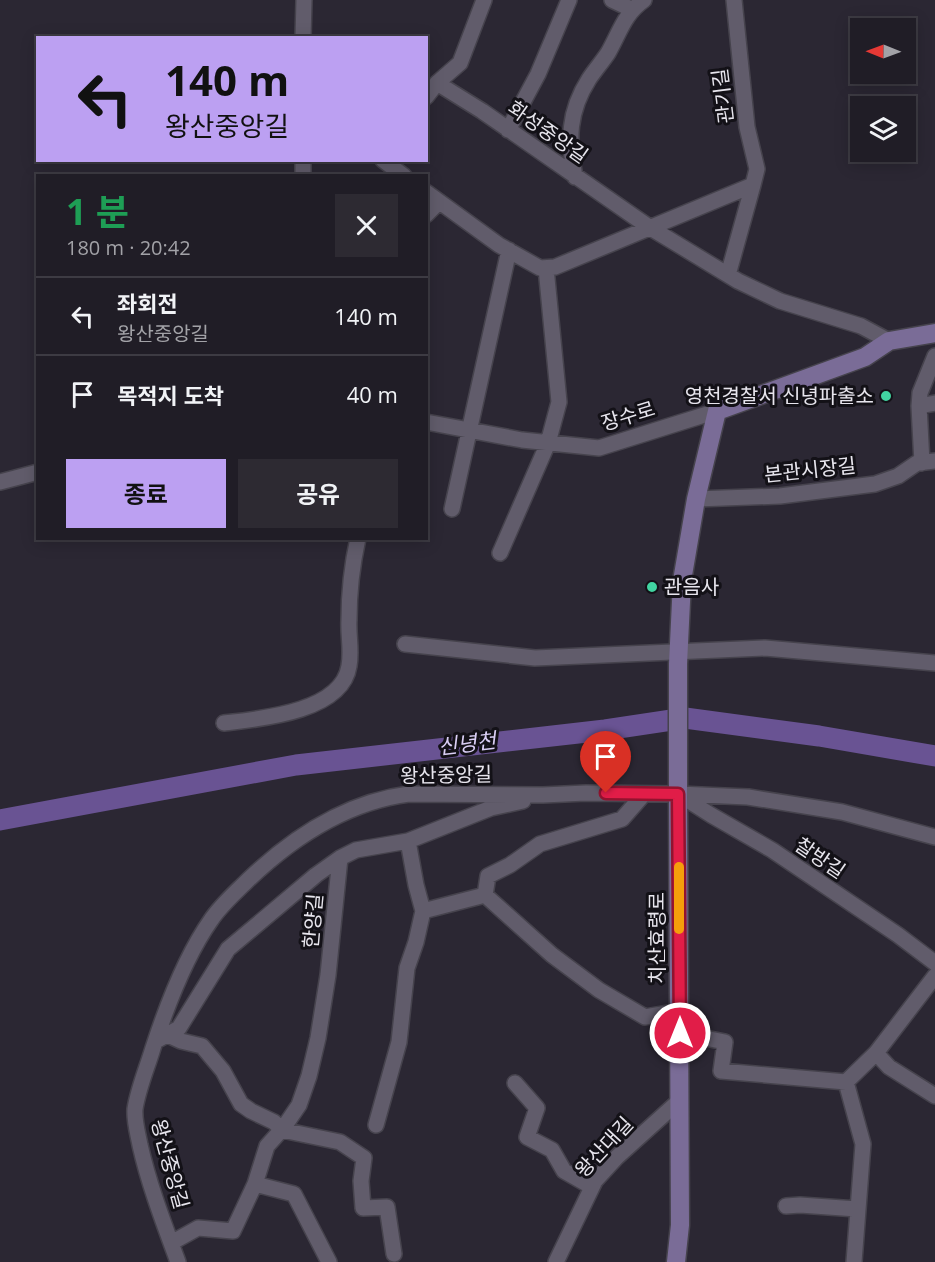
<!DOCTYPE html>
<html lang="ko">
<head>
<meta charset="utf-8">
<style>
  :root { --surface:#201d26; --page:#2d2a32; --text:#f1f3f6; --muted:#a2a2a7; --line:#3d3b43; --accent:#bca0f2 }
  body { margin:0; font-family:"Open Sans","Noto Sans KR",sans-serif; background:var(--page); color:var(--text); height:100vh; display:flex; flex-direction:column; font-size:22px; white-space:nowrap }
  * { box-sizing:border-box; margin:0 }
  p { font-size:20px; color:var(--muted) }
  .icon { flex:none; width:33px; height:33px; fill:none; stroke:currentColor; stroke-width:2; stroke-linecap:round; stroke-linejoin:round }
  .map { position:relative; flex:1; overflow:hidden }
  .sheet { position:absolute; left:36px; top:174px; width:392px; height:366px; display:flex; flex-direction:column; background:var(--surface); border-radius:0px; box-shadow:0 3px 15px #0003,0 0 0 2px var(--line) }
  .sheet>* { flex:none }
  .guide { position:absolute; left:36px; top:36px; width:392px; height:126px; border-radius:0px; box-shadow:0 3px 15px #0003,0 0 0 2px var(--line); background:#bca0f2; color:#111; overflow:hidden }
  .needle { width:39px; rotate:271deg }
  .tools { position:absolute; left:850px; top:18px; display:grid; gap:12px }
  .tools a { display:grid; place-items:center; width:66px; height:66px; border-radius:0px; background:var(--surface); box-shadow:0 3px 15px #0003,0 0 0 2px var(--line); font-size:30px }
  .pin { position:absolute; display:grid; place-items:center; width:51px; height:51px; color:#fff; margin:-62px -26px; border-radius:50% 50% 50% 0; rotate:-45deg; box-shadow:0 0 6px #0007 }
  .pin .icon { rotate:45deg }
  .me { position:absolute; width:66px; margin:-33px; rotate:0deg; stroke-linejoin:round; filter:drop-shadow(0 0 4px #0008) }
  .turn { display:flex; align-items:center; gap:21px; height:126px; padding:0 30px; font-size:27px }
  .turn .icon { width:78px; height:78px; stroke-width:2.5 }
  .turn b { display:block; font-size:42px; line-height:51px }
  .round { display:grid; place-items:center; flex:none; width:63px; height:63px; border-radius:0px; background:var(--page) }
  .summary { display:flex; align-items:center; justify-content:space-between; height:102px; padding:0 30px }
  h1 { font-size:36px; font-weight:700; line-height:45px; color:#1e9e55 }
  .cta { display:flex; gap:12px; margin-top:auto; padding:12px 30px }
  .cta a { flex:1; height:69px; border-radius:0px; background:var(--accent); color:#111; font-size:24px; font-weight:700; line-height:69px; text-align:center }
  .cta a+a { background:var(--page); color:var(--text) }
  ul { padding:0; list-style:none }
  li { display:flex; align-items:center; gap:18px; height:78px; padding:0 30px; border-top:2px solid var(--line) }
  li div { flex:1 }
  li b { display:block; font-size:22px }
  li em { font-style:normal }
  .map>svg:first-child { display:block }
  .lines { fill:none; stroke-linecap:round; stroke-linejoin:round }
  .river { stroke:#695393; stroke-width:21 }
  .minor-casing { stroke:#46434d; stroke-width:18 }
  .major-casing { stroke:#46434d; stroke-width:21 }
  .minor { stroke:#615c6b; stroke-width:15 }
  .major { stroke:#7a6c97; stroke-width:18 }
  .route-casing { stroke:#92132f; stroke-width:15 }
  .route { stroke:#e11d48; stroke-width:10 }
  .slow { stroke:#f59e0b; stroke-width:10 }
  .poi-dot { fill:#41d4a1; stroke:#131117; stroke-width:2 }
  .labels { text-anchor:middle; stroke-width:6; stroke-linejoin:round; paint-order:stroke }
  .street-label { font-size:20px; fill:#e7e5ed; stroke:#131117 }
  .poi-label { font-size:20px; fill:#e7e5ed; stroke:#131117; text-anchor:end }
  .water-label { font-size:21px; font-style:italic; fill:#dacff5; stroke:#131117 }
</style>
</head>
<body>
<div class="map">
<svg width="935" height="1262" viewBox="0 0 935 1262">
  <rect width="100%" height="100%" fill="#2b2733"/>
  <g class="lines">
    <path class="river" d="M0 820 296 765 605 730 685 718 819 736 935 756"/>
    <g class="minor-casing">
      <path id="minor" d="M612 0 631 9
        M734 0 747 127 757 169 753 185
        M303 38 304 0
        M437 83 460 63 484 0
        M426 97 437 83 482 111 649 227 738 281 780 301 861 326 889 341
        M508 130 538 74 569 0
        M383 160 404 176
        M303 176V160
        M575 177C568 140 568 112 589 79 595 70 602 62 608 53 620 32 624 14 644 0
        M426 192 499 245 540 268 555 267 753 185 728 275
        M426 215 439 202
        M919 406 920 393 935 356
        M426 422 522 440 599 448 717 411
        M922 463 919 406 935 403
        M0 482 38 472
        M696 499 780 496 875 484 898 476 917 463 935 461
        M452 509 509 250
        M500 553 548 443 559 402 546 268
        M405 644 535 658 765 648 935 663
        M224 723C260 719 342 712 349 666 352 650 348 636 349 620 349 593 352 565 358 538
        M678 794 711 815 772 850 898 935 935 963
        M485 895 488 876 510 865 540 844 622 819 644 794
        M423 911 485 895 552 955 599 990 645 1017 679 1011
        M935 976 876 1053 889 1067 935 1096
        M680 1033 725 1042 721 1071 846 1082
        M168 1035 181 1041 202 1046 223 1071 241 1104 251 1111 274 1122 282 1130 340 1142 364 1158 361 1181 363 1208 387 1207 394 1254
        M156 1041 179 1028 228 949 316 875 340 858 356 850 408 841 491 808 523 801
        M515 1083 537 1108 527 1137 552 1150 564 1171 592 1187
        M376 1125 399 1042 407 968 416 942 423 911 416 885 408 841
        M786 1206 800 1205 857 1209
        M171 1243 198 1228 233 1231 255 1184
        M178 1262C164 1224 149 1185 140 1145 138 1134 134 1121 135 1109 138 1089 147 1068 153 1048 167 1005 185 957 211 920 221 905 235 893 248 880 293 837 346 802 409 794L543 795 586 793 678 794 748 797 842 812 935 837
        M329 1262 294 1194 255 1184 267 1146 284 1127 299 1105 309 1076 318 1038 328 975 340 858
        M556 1262 595 1181 617 1157 679 1101
        M854 1262 863 1144 846 1082 876 1053"/>
    </g>
    <g class="major-casing">
      <path id="major" d="M676 1262 680 1225 678 794V664L682 581 696 499 717 411 865 357 889 341 935 333"/>
    </g>
    <use href="#minor" class="minor"/>
    <use href="#major" class="major"/>
  </g>
  <g class="lines">
    <g class="route-casing">
      <path id="route" d="M606 793 678 794 680 1033"/>
    </g>
    <use href="#route" class="route"/>
    <path class="slow" d="M679 867V929"/>
  </g>
  <g class="poi-dot">
    <circle cx="886" cy="396" r="6"/>
    <circle cx="652" cy="587" r="6"/>
  </g>
  <g class="labels">
    <g class="street-label">
      <text transform="translate(723 96) rotate(-97)" y="7">관기길</text>
      <text transform="translate(548 132) rotate(35)" y="7">화성중앙길</text>
      <text transform="translate(628 416) rotate(-17)" y="7">장수로</text>
      <text transform="translate(810 470) rotate(-6)" y="7">본관시장길</text>
      <text transform="translate(446 775) rotate(-1)" y="7">왕산중앙길</text>
      <text transform="translate(820 858) rotate(34)" y="7">찰방길</text>
      <text transform="translate(313 921) rotate(-85)" y="7">한양길</text>
      <text transform="translate(657 938) rotate(-90)" y="7">치산효령로</text>
      <text transform="translate(604 1147) rotate(-47)" y="7">왕산대길</text>
      <text transform="translate(170 1164) rotate(75)" y="7">왕산중앙길</text>
    </g>
    <g class="poi-label">
      <text x="874" y="403">영천경찰서 신녕파출소</text>
      <text x="664" y="594" text-anchor="start">관음사</text>
    </g>
    <g class="water-label">
      <text transform="translate(467 744) rotate(-7)" y="7">신녕천</text>
    </g>
  </g>
</svg>
<div class="tools">
<a><svg class="needle" viewBox="-14 -14 28 28"><path d="M0-13l5 13h-10z" fill="#e53935"/><path d="M0 13l5-13h-10z" fill="#a2a2a7"/></svg></a>
<a><svg class="icon" aria-label="layers" viewBox="0 0 24 24"><path d="M12 4l9 5-9 5-9-5zM3 14l9 5 9-5"/></svg></a>
</div>
<div class="pin" style="left:606px;top:793px;background:#d93025"><svg class="icon" aria-label="arrive" viewBox="0 0 24 24"><path d="M6 21V4h12l-3 4 3 4H6"/></svg></div>
<svg class="me" style="left:680px;top:1033px" viewBox="-20 -20 40 40"><circle r="17" fill="#e11d48" stroke="#fff" stroke-width="3"/><path d="M0-11L8 9 0 5-8 9z" fill="#fff"/></svg>
<div class="guide">
<div class="turn"><svg class="icon" aria-label="left" viewBox="0 0 24 24"><path d="M17 20v-9H6M10 6l-5 5 5 5"/></svg><div><b>140 m</b>왕산중앙길</div></div>
</div>
<section class="sheet">
<div class="summary"><div><h1>1 분</h1><p>180 m · 20:42</p></div><a class="round"><svg class="icon" aria-label="close" viewBox="0 0 24 24"><path d="M6 6l12 12M18 6L6 18"/></svg></a></div>
<ul>
<li><svg class="icon" aria-label="left" viewBox="0 0 24 24"><path d="M17 20v-9H6M10 6l-5 5 5 5"/></svg><div><b>좌회전</b><p>왕산중앙길</p></div><em>140 m</em></li>
<li><svg class="icon" aria-label="arrive" viewBox="0 0 24 24"><path d="M6 21V4h12l-3 4 3 4H6"/></svg><div><b>목적지 도착</b></div><em>40 m</em></li>
</ul>
<div class="cta"><a>종료</a><a>공유</a></div>
</section>
</div>
</body>
</html>
